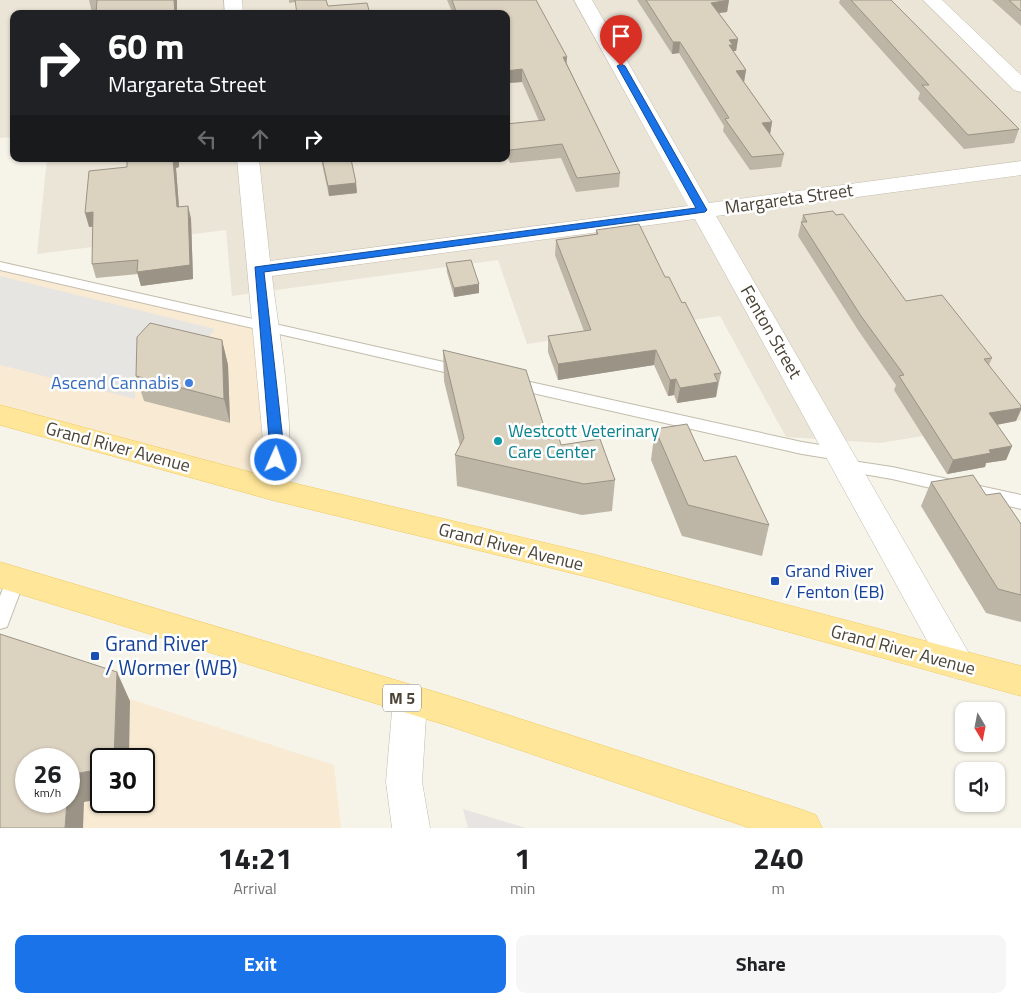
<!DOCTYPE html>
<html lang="en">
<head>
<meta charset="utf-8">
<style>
  :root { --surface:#fff; --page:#f6f6f6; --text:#202124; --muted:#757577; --accent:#1a73e8 }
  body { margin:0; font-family:"Titillium Web",sans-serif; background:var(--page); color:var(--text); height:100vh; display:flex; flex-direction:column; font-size:19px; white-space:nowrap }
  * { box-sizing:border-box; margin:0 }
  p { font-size:16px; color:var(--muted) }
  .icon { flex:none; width:28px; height:28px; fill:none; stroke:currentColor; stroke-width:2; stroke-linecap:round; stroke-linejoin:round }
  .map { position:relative; height:828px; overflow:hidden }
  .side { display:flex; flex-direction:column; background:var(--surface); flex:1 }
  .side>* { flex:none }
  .banner { position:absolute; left:10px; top:10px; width:500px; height:152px; border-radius:10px; box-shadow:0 1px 4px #0004; background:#202124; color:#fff; overflow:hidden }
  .needle { width:32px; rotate:170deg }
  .fabs { position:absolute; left:955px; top:702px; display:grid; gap:10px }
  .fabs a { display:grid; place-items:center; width:50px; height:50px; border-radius:10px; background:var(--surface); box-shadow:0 1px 4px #0004; font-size:25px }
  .speed { position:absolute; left:15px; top:748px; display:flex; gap:10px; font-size:25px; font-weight:700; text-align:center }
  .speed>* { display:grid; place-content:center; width:65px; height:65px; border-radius:50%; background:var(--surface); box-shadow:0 1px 4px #0004; line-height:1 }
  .speed small { font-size:12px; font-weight:400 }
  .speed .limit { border:2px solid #111; border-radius:8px; background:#fff; color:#111 }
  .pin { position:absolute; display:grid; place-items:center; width:42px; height:42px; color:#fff; margin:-51px -21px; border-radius:50% 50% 50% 0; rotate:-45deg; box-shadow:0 0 5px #0007 }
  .pin .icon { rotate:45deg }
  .me { position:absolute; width:55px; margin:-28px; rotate:2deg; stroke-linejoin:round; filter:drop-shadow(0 0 4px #0008) }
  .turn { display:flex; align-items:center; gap:18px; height:105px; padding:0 15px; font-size:22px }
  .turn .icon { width:65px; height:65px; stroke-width:2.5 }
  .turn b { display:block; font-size:35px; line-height:42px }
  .lanes { display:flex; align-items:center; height:48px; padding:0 15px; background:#0003; justify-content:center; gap:25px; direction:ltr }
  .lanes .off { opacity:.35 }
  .eta { display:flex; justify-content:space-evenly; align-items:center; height:85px; text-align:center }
  .eta b { font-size:30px; font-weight:700; line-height:35px }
  .button { display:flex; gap:10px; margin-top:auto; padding:10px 15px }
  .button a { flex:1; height:58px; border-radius:10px; background:var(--accent); color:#fff; font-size:20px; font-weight:700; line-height:58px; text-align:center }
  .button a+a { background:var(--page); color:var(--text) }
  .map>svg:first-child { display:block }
  .residential { fill:#ebe5d7 }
  .commercial { fill:#f9ebd3; fill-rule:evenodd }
  .parking { fill:#e7e5e1 }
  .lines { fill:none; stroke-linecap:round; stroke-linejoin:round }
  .service-casing { stroke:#c3bbab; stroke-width:2 }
  .minor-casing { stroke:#c3bbab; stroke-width:1 }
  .primary-casing { stroke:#f0ca5d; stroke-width:1 }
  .service { fill:#fff; fill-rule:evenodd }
  .minor { fill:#fff; fill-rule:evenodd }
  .primary { fill:#ffe699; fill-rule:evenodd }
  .wall { fill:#bdb5a5 }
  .shaded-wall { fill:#9a9386 }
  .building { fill:#dcd2c0; stroke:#9a9386 }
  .route { fill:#1a73e8; stroke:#114b97 }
  .shop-dot { fill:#3f7fe0; stroke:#fff; stroke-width:2 }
  .culture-dot { fill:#0f9aa8; stroke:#fff; stroke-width:2 }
  .transit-dot { fill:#1a4fb4; stroke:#fff; stroke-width:2 }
  .labels { text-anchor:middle; stroke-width:5; stroke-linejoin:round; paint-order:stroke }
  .shield { fill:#fff; stroke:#817c72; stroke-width:1 }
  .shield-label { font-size:16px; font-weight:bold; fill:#4b4436 }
  .street-label { font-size:18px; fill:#4b4436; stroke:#fff }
  .shop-label { font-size:18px; fill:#366cbe; stroke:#fff; text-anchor:end }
  .culture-label { font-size:18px; fill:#0d838f; stroke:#fff; text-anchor:start }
  .transit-label { font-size:18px; fill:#164399; stroke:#fff; text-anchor:start }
  .near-transit-label { font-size:21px; fill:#164399; stroke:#fff; text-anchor:start }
</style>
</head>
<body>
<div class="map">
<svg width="1021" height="828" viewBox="0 0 1021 828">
  <rect width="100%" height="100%" fill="#f6f3e9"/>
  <path class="residential" d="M0 0H1021V420L880 443 786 437 720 316 527 344 498 260 232 296 226 230 37 254 47 159H506V14H14V137L0 138Z"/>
  <path class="commercial" d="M0 270 258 329 268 485 0 410Z
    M0 657 334 765 341 828H0ZM26 759H69V801H26ZM101 759H144V801H101Z"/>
  <path class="parking" d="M0 276 215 329 207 339 137 361 135 399 0 365Z
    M463 809 526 828H468Z"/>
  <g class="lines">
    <g class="service-casing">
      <path id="service" d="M0 262 466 367 472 368 474 372 472 376 466 377 0 270Z
        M512 378 802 442 839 448 845 450 847 454 845 458 839 460 802 454 506 387 504 383 506 379Z
        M846 460 892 467 1021 495V509L892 479 840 470 838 466 840 462Z
        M16 572 23 574 25 579 7 627 0 629V596L9 574Z"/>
    </g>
    <g class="minor-casing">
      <path id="minor" d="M224 0H242L243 14H225Z
        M574 0H592L709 203 1021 161V175L716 216 970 655 975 665 970 675 958 679 946 675 695 219 272 276C277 322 302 460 282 497L272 500 262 497 257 489 263 441 237 159H259L270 261 688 206Z
        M923 0H942L1021 75V92L1014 90Z
        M410 685 422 689 427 700 422 782 430 828H392L386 782 393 700 398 689Z"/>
    </g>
    <g class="primary-casing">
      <path id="primary" d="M0 405 272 478 596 555 1021 666V696L596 579 272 500 0 425Z
        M0 562 449 696 803 810 816 815 822 828H750L449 726 0 588Z"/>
    </g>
    <use href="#service" class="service"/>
    <use href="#minor" class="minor"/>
    <use href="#primary" class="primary"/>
  </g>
  <path class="wall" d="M89 0H177V14L92 13Z
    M289 0H326L328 6 295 2 289 3Z
    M447 0H536L620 173 619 187 576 192 561 158 510 163 506 154V124L539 121 522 82 506 83V14H453Z
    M637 0H729L727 12 719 13 738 39 736 51H733L746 70 744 82 772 122 770 134 784 154 781 167 750 170 723 131 724 126 679 53 672 54Z
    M840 0H891L1019 129 1014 143 964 149 918 99 920 93 839 3Z
    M992 0H1021V26Z
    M321 159H351L356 183 357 193 329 196Z
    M127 167H179L176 168 179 207 188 206 191 219 193 279 141 286 138 274 96 278 92 264 93 227H89Z
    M803 215 906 301 992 358 989 365 1016 421 997 425 1012 446 1006 460 986 463 985 467 947 474 894 390 896 385 858 330 798 236Z
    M596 230 665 277 682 303 721 373 716 397 677 403 674 395 668 396 654 365 558 380 548 352V336L584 331 555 255 556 240 596 234Z
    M446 263 479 293 454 297 447 272Z
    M222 340 228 365 230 423 144 401 136 376Z
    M443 350 548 439 561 445 615 480 612 511 582 515 457 486 455 455 460 446 444 381Z
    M655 429 704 461 769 525 762 556 682 536 651 460Z
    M931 482 986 495 1021 524V622L986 613 921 506Z"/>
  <path class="shaded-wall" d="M174 0H177V14H175Z
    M729 0 727 12 710 14 711 3Z
    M738 39 736 51H732L727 57 729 40Z
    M673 42H680L679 53 672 54Z
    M563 57H567L566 70Z
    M522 69V82L506 83V71Z
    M746 70 744 82 736 71Z
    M772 122 770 134 762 123Z
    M173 159H179V167L176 168 180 221 177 207Z
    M356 183 357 193 329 196 328 186Z
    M188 206 191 219 193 279 141 286 137 272Z
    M93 212 97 226 89 227 85 213Z
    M479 284V293L454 297V288Z
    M222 340 228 365 230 423 224 399Z
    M656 350 654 365 558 380V364Z
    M676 379 674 395 668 396 670 380Z
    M718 382 716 397 677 403 680 388Z
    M1021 408V410L1016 421 984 427 989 413Z
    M1012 446 1006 460 986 463 985 467 947 474 953 460 989 450Z
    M117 672 130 701 129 759H114Z
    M101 769V799L84 802 83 828H65L67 801H69V775Z"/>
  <path class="building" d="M97 0H174L175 14H96Z
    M295 0H326L328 6 367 3 370 14H297Z
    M452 0H536L567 57H563L620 173 577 178 562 144 510 150 506 141V124L545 120 522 69 506 71V14H457Z
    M646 0H729L711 3 738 39 729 40 733 45H729L746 70 736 71 772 122 762 123 784 154 752 157 725 119 729 118 680 42H673Z
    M851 0H891L1019 129 968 135 922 85H929Z
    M1009 0H1021V11Z
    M127 159H173L177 207 188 206 190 265 137 272 138 260 92 264 93 212 85 213 89 171 127 167Z
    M322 159H351L356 183 328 186Z
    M833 211 836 215 843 214 906 301 942 295 992 358 984 359 1021 406V408L989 413 1012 446 989 450 991 453 953 460 899 376 904 375 861 316 801 222H807L803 215Z
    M639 224 665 277H669L682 303 685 302 721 373 714 374 718 382 680 388 676 379 670 380 656 350 558 364 548 336 591 330 556 240 598 234 596 230Z
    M471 260 479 284 454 288 446 263Z
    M150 323 222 340 224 399 136 376 137 337Z
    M443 350 526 370 548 439 559 438 561 445 600 439 615 480 584 484 455 455 464 438Z
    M687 424 704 461 736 456 769 525 688 505 655 429Z
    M973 475 986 495 1000 493 1021 524V595L998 589 931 482Z
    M0 634 117 672 114 759H101V769L69 775V778V759H26V801H67L65 828H0Z"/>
  <path class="route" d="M621 64 625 66 707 210 705 212 264 272 283 441 280 463H271L255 267 696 208 617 66Z"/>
  <circle class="shop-dot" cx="189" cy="383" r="5"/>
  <circle class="culture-dot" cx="498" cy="441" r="5"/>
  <g class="transit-dot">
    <rect x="770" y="576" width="10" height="10" rx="2.5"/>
    <rect x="90" y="651" width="10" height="10" rx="2.5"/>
  </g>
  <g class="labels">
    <rect class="shield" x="383" y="684.5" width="38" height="27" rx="4"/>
    <g class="shield-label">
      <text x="402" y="704">M 5</text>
    </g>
    <g class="street-label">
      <text transform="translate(789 199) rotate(-8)" y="6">Margareta Street</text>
      <text transform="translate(771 332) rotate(60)" y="6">Fenton Street</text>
      <text transform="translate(118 447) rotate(15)" y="6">Grand River Avenue</text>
      <text transform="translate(511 547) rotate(14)" y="6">Grand River Avenue</text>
      <text transform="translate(903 650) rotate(15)" y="6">Grand River Avenue</text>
    </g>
    <g class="shop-label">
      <text x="179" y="389">Ascend Cannabis</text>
    </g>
    <g class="culture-label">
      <text x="508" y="437">Westcott Veterinary<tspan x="508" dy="21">Care Center</tspan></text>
    </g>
    <g class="transit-label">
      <text x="785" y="577">Grand River<tspan x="785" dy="21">/ Fenton (EB)</tspan></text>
    </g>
    <g class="near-transit-label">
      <text x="105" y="651">Grand River<tspan x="105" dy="24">/ Wormer (WB)</tspan></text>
    </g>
  </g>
</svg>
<div class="fabs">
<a><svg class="needle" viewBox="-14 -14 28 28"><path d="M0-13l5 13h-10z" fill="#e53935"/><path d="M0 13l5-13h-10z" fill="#757577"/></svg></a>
<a><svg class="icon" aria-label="sound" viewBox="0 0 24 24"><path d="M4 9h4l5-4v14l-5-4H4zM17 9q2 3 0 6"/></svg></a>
</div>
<div class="speed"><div>26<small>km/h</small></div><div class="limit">30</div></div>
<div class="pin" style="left:621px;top:66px;background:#d93025"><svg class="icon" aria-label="arrive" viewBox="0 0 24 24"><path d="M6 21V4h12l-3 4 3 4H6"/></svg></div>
<svg class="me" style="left:276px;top:460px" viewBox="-20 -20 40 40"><circle r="17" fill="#1a73e8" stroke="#fff" stroke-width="3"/><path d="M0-11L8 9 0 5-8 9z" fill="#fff"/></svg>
<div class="banner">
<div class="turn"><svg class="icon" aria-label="right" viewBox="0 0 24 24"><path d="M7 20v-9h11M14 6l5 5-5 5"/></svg><div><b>60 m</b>Margareta Street</div></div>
<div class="lanes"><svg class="icon off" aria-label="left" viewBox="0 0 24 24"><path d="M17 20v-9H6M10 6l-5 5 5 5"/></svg><svg class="icon off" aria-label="ahead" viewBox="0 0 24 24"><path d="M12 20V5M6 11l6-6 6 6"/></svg><svg class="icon" aria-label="right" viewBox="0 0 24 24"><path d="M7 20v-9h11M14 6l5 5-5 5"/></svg></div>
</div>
</div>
<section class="side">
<div class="eta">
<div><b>14:21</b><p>Arrival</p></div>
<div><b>1</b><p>min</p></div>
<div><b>240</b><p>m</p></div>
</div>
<div class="button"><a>Exit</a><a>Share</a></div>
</section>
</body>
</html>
